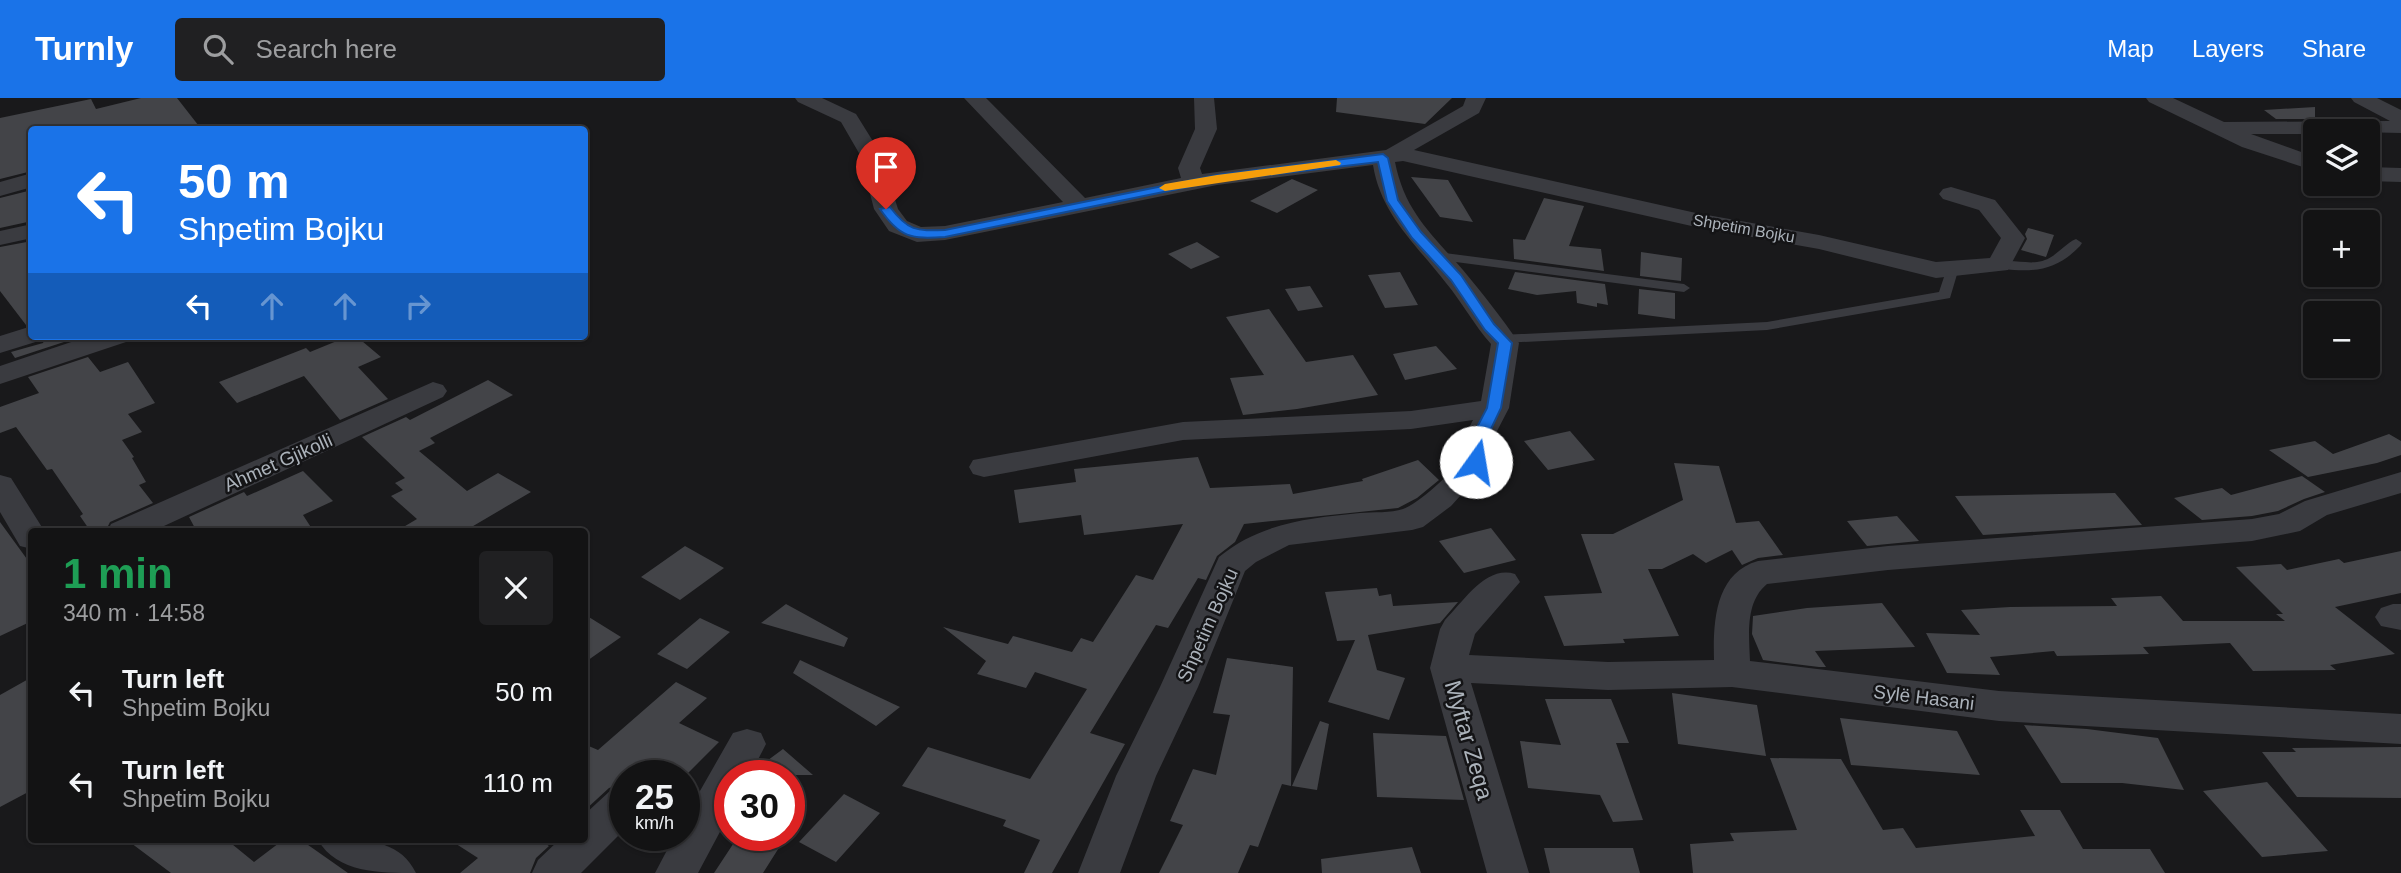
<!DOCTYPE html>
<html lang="en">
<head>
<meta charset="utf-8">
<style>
  :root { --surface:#131314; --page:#202022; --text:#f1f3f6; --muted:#9d9ea0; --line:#323234; --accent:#1a73e8 }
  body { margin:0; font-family:Arial,sans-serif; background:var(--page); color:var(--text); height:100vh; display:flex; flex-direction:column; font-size:26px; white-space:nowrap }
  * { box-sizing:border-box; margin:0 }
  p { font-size:23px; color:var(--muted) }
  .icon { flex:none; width:38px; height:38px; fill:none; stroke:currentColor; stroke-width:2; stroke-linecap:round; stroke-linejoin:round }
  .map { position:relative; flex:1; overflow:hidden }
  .panel { position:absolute; left:28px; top:430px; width:560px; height:315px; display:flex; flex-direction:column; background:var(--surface); border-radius:7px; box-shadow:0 2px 5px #0004,0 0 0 2px var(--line) }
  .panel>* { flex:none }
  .guide { position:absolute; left:28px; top:28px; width:560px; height:214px; border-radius:7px; box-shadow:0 2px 5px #0004,0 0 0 2px var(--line); background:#1a73e8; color:#fff; overflow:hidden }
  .tools { position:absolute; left:2303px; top:21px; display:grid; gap:14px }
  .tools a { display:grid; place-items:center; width:77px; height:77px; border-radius:7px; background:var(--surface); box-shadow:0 2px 5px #0004,0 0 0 2px var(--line); font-size:35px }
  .speed { position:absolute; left:609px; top:662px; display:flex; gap:14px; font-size:35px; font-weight:700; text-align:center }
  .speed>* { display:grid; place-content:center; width:91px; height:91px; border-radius:50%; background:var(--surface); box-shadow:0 2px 5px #0004,0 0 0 2px var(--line); line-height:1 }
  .speed small { font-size:18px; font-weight:400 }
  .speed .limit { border:10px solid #d22; background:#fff; color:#111 }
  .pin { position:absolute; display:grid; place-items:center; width:60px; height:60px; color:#fff; margin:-72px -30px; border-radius:50% 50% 50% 0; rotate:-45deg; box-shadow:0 0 7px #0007 }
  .pin .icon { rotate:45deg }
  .me { position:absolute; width:77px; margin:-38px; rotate:13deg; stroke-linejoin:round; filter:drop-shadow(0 0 5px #0008) }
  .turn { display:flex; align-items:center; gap:24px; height:147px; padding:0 35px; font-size:32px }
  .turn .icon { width:91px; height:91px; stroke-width:2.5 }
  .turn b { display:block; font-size:49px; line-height:60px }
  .lanes { display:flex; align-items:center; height:66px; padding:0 35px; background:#0003; justify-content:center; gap:35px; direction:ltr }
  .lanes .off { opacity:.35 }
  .round { display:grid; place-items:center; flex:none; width:74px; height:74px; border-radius:7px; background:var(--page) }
  .summary { display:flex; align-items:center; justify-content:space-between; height:119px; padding:0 35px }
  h1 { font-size:42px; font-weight:700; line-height:52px; color:#1e9e55 }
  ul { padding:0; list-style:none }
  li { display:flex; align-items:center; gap:21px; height:91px; padding:0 35px }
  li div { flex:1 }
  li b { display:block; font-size:26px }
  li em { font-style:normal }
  header { display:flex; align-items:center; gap:42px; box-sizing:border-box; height:98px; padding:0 35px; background:var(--accent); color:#fff }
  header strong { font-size:33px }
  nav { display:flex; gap:38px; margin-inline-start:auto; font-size:24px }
  .search { width:490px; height:63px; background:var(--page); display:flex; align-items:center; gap:18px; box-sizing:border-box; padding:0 24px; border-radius:7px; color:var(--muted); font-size:26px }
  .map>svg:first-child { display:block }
  .building { fill:#434448 }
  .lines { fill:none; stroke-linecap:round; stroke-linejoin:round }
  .lane { fill:#3a3b40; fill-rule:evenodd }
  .street { fill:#3a3b40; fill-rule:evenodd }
  .route { fill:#1a73e8; stroke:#114b97; stroke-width:2 }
  .slow { fill:#f59e0b }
  .labels { text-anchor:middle; stroke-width:5; stroke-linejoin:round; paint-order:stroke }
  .far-street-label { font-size:16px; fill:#abb2ba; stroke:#141416 }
  .street-label { font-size:19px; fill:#abb2ba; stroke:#141416 }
  .near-street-label { font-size:23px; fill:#abb2ba; stroke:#141416 }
</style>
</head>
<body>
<header>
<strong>Turnly</strong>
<div class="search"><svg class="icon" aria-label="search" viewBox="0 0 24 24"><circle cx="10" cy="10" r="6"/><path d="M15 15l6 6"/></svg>Search here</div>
<nav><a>Map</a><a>Layers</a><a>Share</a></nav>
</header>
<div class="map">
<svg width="2401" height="775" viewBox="0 0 2401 775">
  <rect width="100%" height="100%" fill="#19191b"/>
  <path class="building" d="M141 0H177L202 32H32V73L0 81V20L91 1 96 11Z
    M1337 0H1452L1425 26 1336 14Z
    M2315 9V21H2276L2264 12Z
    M1411 79 1448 82 1473 124 1440 119Z
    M1292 81 1318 92 1277 115 1250 103Z
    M32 92V123L0 130V100Z
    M1544 100 1584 108 1569 148 1601 151 1604 173 1514 161 1513 141 1525 142Z
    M2028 130 2054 137 2046 159 2021 152 2027 141 2025 136Z
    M32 143V226L26 227 0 193V149Z
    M1197 144 1220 159 1191 171 1168 156Z
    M1641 154 1682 160 1681 183 1640 178Z
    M1400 174 1418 207 1385 210 1368 177Z
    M1515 174 1605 186 1608 207 1597 205V209L1577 205 1576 193 1537 197 1508 191Z
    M1310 188 1323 209 1298 213 1285 191Z
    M1639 191 1675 195V221L1638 216Z
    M1269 211 1306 264 1353 257 1378 297 1297 311 1243 317 1230 280 1264 277 1226 219Z
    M46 238H64L67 243 15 260 11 254 43 245Z
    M349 238H356L381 259 358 269 388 301 340 322 304 278 237 305 219 284 306 250 310 254Z
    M1436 248 1457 271 1405 282 1393 256Z
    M88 259 100 274 128 264 155 305 128 316 142 334 122 342 134 359 132 360 146 384 139 387 153 405 110 424 105 434H91L80 418 83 416 52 371 47 372 16 329 0 335V309L39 295 28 279Z
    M488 282 513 297 430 340 435 345 419 353 467 393 498 375 531 394 463 434H395L417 421 391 398 403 392 395 385 405 380 362 339 406 319 410 322Z
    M1570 333 1595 362 1548 372 1524 343Z
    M2389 336 2401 343V357L2377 365 2308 379 2269 352 2315 343 2333 356Z
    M1198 359 1210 390 1290 386 1293 396 1363 383 1362 381 1418 362 1439 382 1417 400 1398 410 1244 426 1235 444 1217 458 1206 482 1198 480 1168 530 1156 527 1090 635 1125 646 1052 775H1024L1040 742 1003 728 1006 722 902 688 928 649 1030 681 1087 591 1035 574 1026 590 977 576 986 563 943 529 1008 546 1013 538 1072 554 1081 540 1093 544 1136 477 1153 482 1183 426 1084 437 1081 417 1019 425 1014 392 1076 384 1074 371Z
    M1674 365 1719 368 1736 425 1759 423 1783 457 1758 460 1742 467 1732 452 1706 465 1693 456 1662 471H1648L1679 538 1623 541 1625 545 1564 548 1544 498 1602 495 1581 436H1613L1683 402Z
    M303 373 333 403 303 417 314 434H197L189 419 244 394 247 398Z
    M2302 378 2325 394 2304 401 2278 413 2252 418 2202 422 2174 400 2222 390 2231 397Z
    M2115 395 2142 427 1983 437 1955 398Z
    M1897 418 1919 443 1867 448 1847 423Z
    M0 424 32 468V523L0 538Z
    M1491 430 1516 462 1464 475 1439 443Z
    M685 448 724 470 680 502 641 479Z
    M2401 453V495L2335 509 2395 556 2330 567 2336 572 2253 573 2230 545 2143 549 2149 556 2057 558 2054 553 1990 559 2000 577 1947 575 1926 535 1980 537 1961 512 2010 509 2117 508 2111 500 2161 498 2183 523H2285L2276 516H2283L2236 469 2281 466 2287 472 2339 461 2344 465Z
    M1377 490 1379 498 1391 496 1393 508 1458 504 1440 525 1368 537 1377 572 1405 580 1389 622 1328 604 1355 542 1337 543 1325 494Z
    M1882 505 1915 549 1815 553 1826 569H1819L1763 562 1752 536 1753 518 1807 510Z
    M786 506 848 540 844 549 761 525Z
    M584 516 621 539 584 565Z
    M700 520 730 534 687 571 657 556Z
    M1227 560 1293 569 1291 688 1282 686 1258 749 1250 747 1238 775H1159L1183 727 1170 723 1193 671 1216 677 1230 617 1213 615Z
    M800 562 900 609 876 628 793 575Z
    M32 579V692L0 709V597Z
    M676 584 707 600 679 625 719 644 686 677 653 661 635 677H625V685L609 690 584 713V646L598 652Z
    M1672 595 1757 607 1766 658 1678 646Z
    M1545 601H1611L1629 645H1616L1643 722 1613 724 1600 697 1528 690 1520 643 1561 647Z
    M1840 620 1957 633 1980 677 1851 667Z
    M1320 623 1329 626 1317 692 1292 688Z
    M2024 627 2087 631 2158 640 2184 692 2122 685H2061Z
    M1373 635 1446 638 1464 702 1377 699Z
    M2401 649V700L2297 699 2262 654H2296L2292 650Z
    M783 651 813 677H753L756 671Z
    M1770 660 1841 661 1883 732 1903 730 1916 750 2035 738 2020 712H2060L2083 751H2150L2165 775H1693L1690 746 1734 743 1730 735 1797 732Z
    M2267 684 2328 753 2262 759 2203 693Z
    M844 696 880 715 836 764 799 744Z
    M739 737H787L763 775H714Z
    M127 742H227L254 764 283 742H301L348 775H171Z
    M450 742H540L549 748 536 760 530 775H460L478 760Z
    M1412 749 1421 775H1322L1321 761Z
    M1544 750H1633L1640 775H1550Z"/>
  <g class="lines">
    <path class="lane" d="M2076 141 2082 145 2080 148C2061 168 2042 174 2014 172 2006 171 1999 172 1993 167 2003 159 2024 166 2037 164 2055 162 2062 147 2076 141Z
      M1437 154 1684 186 1690 190 1684 194 1433 161V155Z
      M1952 169 1958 173 1950 200 1767 232 1501 245 1494 241 1501 237 1767 224 1939 194 1946 173Z"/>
    <path class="street" d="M795 0H822L856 16 889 69 888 80 898 111 907 123 921 129 945 128 1063 104 964 0H986L1085 100 1181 80 1178 70 1195 31 1194 0H1214L1217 31 1200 70 1202 76 1386 52 1463 8 1466 0H1486L1479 15 1414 52 1696 115 1819 137 1936 164 1990 160 2001 140 1979 112 1943 101 1939 96 1943 91 1951 89 1995 102 2025 140 2008 172 1936 180 1819 151 1696 129 1403 63 1395 64C1405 114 1431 135 1463 172 1482 195 1502 220 1519 245L1509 310 1496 335 1491 364 1451 408 1423 429 1412 432 1289 447 1256 464 1245 473 1198 589 1156 678 1120 775H1078L1116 678 1160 589 1219 459C1260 425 1309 420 1360 415 1373 414 1391 415 1403 411 1418 406 1452 375 1460 362 1466 354 1466 334 1473 322L1411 331 1183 342 984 379 973 376 969 369 973 362 1183 324 1411 313 1481 303 1491 246C1474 227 1462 204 1446 185 1416 146 1381 117 1373 67L1217 87 945 142 917 144 889 133 874 111 866 80 867 69 841 24 798 4Z
      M2146 0H2173L2224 24 2390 23 2354 4 2351 0H2377L2401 12V35L2315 33V36H2251L2315 59V73L2242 49 2149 4Z
      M2368 69 2401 70V84L2368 83Z
      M32 75V89L0 98V84Z
      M32 126V140L0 147V133Z
      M32 228V238H44L42 242 0 255V238Z
      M89 238H130L126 244 0 286V268Z
      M433 284 443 287 447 293 443 299 151 434H107L111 426Z
      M2401 374V395L2327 417 2300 433 2252 443 1888 472 1767 486C1745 504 1749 537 1750 563L1999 593 2401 616V646L1999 623 1732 589 1608 592 1471 585 1529 775H1487L1430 570 1440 531 1445 522C1464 503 1486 467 1515 476L1520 484 1475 536 1469 557 1608 564 1714 562C1713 524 1715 475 1758 463L1888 448 2252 421 2279 416 2305 403Z
      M0 377 11 380 45 434H32V451L20 448 0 414Z
      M2393 506H2401V532L2381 528 2375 519 2381 510Z
      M747 631 761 635 766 646 750 677H730V715L698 775H655L675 737H684V721L733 635Z
      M625 687V731L581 775H532L538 762 559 742H584V717L611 692Z
      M318 742C354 742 398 737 416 775 380 775 337 775 318 742Z"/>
  </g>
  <path class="route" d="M1383 56 1388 60 1398 102 1421 134 1461 177 1494 226 1512 245 1501 310 1489 335 1481 368 1476 369 1468 364 1474 335 1487 310 1498 245 1485 232 1451 182 1412 140 1387 103 1378 64 1217 83 945 139C911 141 900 140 880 111L890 109C908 133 916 133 945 132L1217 77Z"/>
  <path class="slow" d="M1336 62 1341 65 1340 67 1165 93 1159 90 1165 86 1217 77Z"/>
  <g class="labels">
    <g class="far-street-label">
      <text transform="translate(1744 130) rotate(10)" y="6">Shpetim Bojku</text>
    </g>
    <g class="street-label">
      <text transform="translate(278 364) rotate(-24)" y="7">Ahmet Gjikolli</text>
      <text transform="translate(1207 527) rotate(-66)" y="7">Shpetim Bojku</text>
      <text transform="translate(1924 599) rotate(7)" y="7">Sylë Hasani</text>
    </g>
    <g class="near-street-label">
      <text transform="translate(1469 642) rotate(74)" y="8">Myftar Zeqa</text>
    </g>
  </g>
</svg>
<div class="tools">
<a><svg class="icon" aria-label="layers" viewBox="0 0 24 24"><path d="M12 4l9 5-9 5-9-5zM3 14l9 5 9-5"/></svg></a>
<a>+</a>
<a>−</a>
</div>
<div class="speed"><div>25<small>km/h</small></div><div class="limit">30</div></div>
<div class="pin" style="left:886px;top:111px;background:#d93025"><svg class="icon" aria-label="arrive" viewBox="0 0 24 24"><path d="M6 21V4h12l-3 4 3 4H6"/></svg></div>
<svg class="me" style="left:1476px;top:364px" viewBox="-20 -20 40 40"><circle r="19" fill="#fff"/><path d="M0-13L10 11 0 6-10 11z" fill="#1a73e8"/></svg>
<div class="guide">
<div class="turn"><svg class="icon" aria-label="left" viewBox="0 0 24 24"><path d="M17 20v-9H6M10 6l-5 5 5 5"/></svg><div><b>50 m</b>Shpetim Bojku</div></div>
<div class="lanes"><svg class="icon" aria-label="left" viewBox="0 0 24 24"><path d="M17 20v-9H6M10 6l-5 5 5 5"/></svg><svg class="icon off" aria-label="ahead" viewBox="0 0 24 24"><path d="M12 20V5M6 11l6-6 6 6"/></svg><svg class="icon off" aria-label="ahead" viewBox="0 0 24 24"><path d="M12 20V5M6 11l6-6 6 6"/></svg><svg class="icon off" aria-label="right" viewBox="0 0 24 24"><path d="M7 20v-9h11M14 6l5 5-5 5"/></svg></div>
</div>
<section class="panel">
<div class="summary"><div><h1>1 min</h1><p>340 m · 14:58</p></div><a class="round"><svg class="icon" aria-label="close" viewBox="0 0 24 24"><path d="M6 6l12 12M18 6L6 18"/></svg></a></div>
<ul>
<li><svg class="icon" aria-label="left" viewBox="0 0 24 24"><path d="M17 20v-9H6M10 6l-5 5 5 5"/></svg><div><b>Turn left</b><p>Shpetim Bojku</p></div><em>50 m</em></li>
<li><svg class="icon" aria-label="left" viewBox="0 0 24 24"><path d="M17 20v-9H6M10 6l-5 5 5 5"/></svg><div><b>Turn left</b><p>Shpetim Bojku</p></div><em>110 m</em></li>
</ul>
</section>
</div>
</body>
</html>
